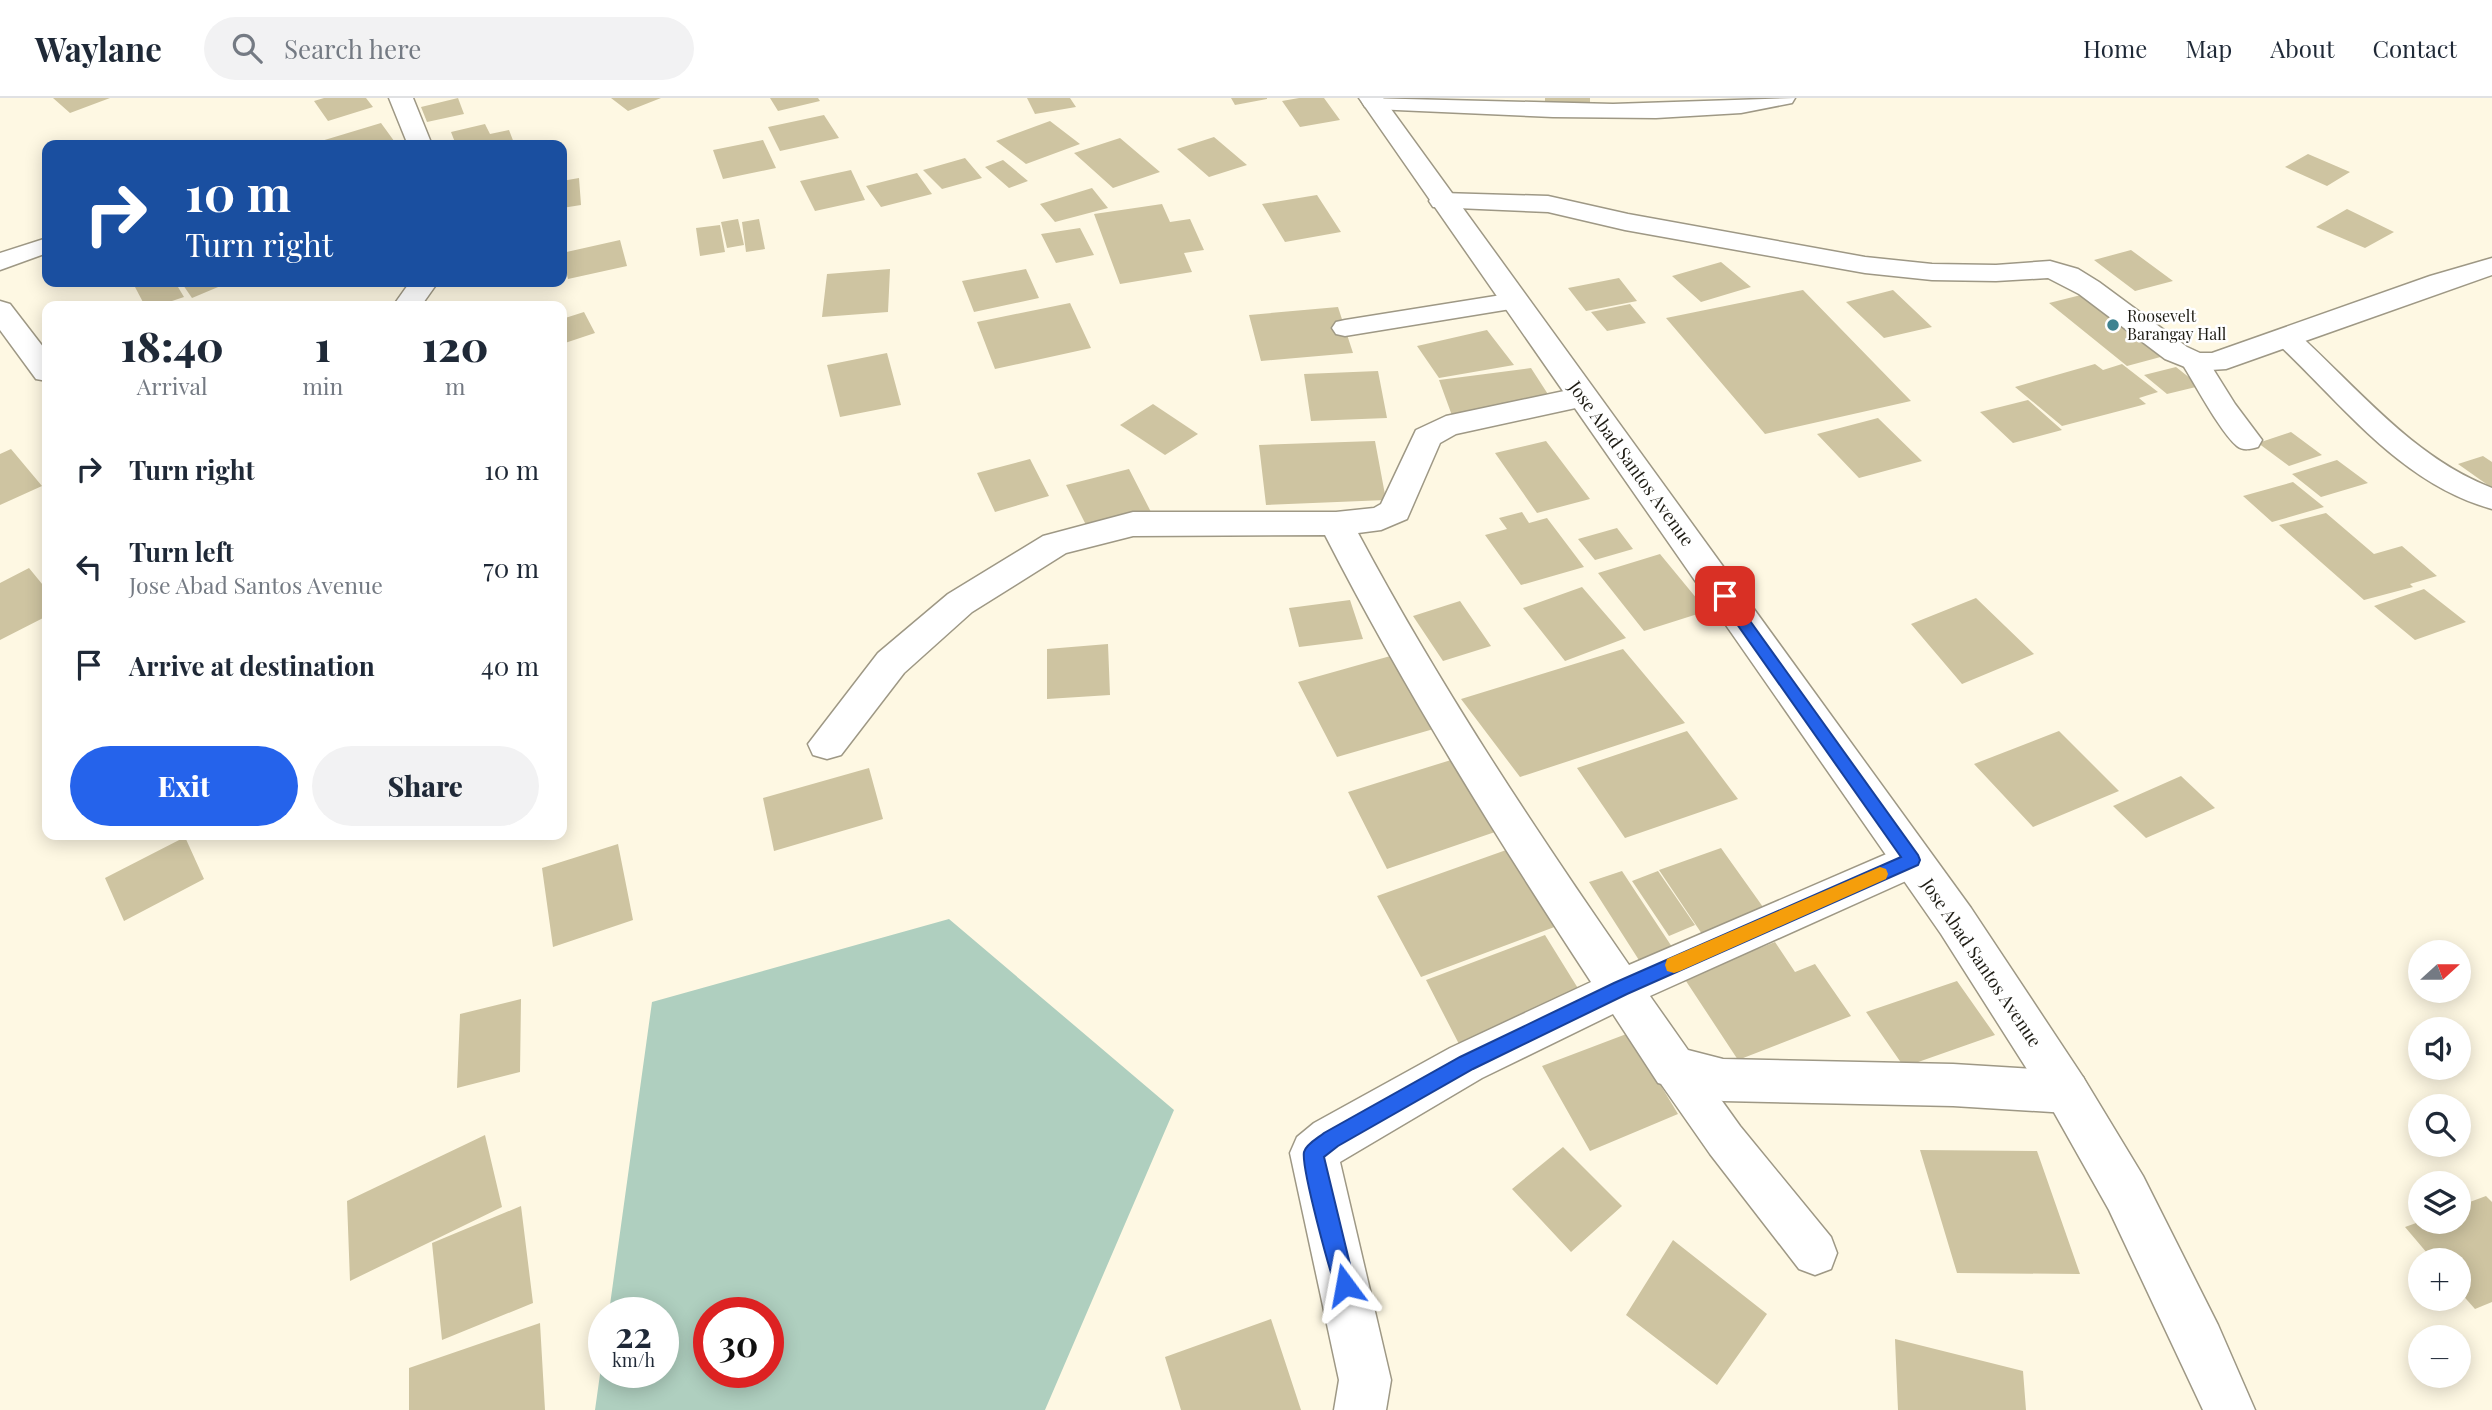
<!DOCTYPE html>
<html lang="en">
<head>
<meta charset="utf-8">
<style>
  :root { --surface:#fff; --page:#f2f2f3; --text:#1f2937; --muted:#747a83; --line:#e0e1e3; --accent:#2563eb }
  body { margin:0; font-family:"Playfair Display",serif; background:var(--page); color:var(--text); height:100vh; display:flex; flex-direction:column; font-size:26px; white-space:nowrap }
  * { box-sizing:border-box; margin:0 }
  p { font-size:23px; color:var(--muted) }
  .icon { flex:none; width:38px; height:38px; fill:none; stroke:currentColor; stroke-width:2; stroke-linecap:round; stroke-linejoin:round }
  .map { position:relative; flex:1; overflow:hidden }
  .panel { position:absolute; left:42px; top:203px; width:525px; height:539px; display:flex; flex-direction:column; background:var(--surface); border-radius:14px; box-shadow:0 4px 18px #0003 }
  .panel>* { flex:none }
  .hud { position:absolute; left:42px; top:42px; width:525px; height:147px; border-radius:14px; box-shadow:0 4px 18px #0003; background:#1a4fa0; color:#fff; overflow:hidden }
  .needle { width:46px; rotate:69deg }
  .tools { position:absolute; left:2408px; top:842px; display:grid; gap:14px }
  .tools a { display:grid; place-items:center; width:63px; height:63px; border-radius:50%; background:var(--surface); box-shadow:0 4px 18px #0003; font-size:35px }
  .speed { position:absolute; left:588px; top:1199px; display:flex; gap:14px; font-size:35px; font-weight:700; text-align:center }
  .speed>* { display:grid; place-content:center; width:91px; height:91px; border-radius:50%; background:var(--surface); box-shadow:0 4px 18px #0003; line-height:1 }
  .speed small { font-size:18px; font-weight:400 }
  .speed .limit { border:10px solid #d22; background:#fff; color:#111 }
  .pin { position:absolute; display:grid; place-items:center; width:60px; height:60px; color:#fff; margin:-30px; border-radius:14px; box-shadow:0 4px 10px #0006 }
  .me { position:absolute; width:77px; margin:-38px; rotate:347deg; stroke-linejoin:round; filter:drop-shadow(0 0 5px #0008) }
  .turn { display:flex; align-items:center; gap:24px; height:147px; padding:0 28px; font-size:32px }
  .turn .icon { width:91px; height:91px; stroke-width:2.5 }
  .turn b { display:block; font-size:49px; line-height:60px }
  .eta { display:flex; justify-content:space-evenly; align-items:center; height:119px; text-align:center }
  .eta b { font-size:42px; font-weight:800; line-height:49px }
  .primary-button { display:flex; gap:14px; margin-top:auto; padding:14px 28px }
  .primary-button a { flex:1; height:80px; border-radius:42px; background:var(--accent); color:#fff; font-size:28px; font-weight:800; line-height:80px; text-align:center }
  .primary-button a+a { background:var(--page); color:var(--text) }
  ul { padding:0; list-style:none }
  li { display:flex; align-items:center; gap:21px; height:98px; padding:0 28px }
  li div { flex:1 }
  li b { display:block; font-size:26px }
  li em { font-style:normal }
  header { display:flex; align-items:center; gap:42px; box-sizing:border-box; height:98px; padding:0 35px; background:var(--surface); border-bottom:2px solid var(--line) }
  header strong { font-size:33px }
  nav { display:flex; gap:38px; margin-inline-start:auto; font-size:24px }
  .search { width:490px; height:63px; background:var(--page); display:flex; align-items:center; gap:18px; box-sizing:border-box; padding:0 24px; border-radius:38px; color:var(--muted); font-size:26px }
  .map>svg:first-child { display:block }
  .green { fill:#afcfbf; fill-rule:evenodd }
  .building { fill:#cec4a1 }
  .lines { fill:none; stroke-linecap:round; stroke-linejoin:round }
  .lane-casing { stroke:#9e9885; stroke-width:3 }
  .street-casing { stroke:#9e9885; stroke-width:3 }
  .highway-casing { stroke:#9e9885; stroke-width:3 }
  .lane { fill:#fff; fill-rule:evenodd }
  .street { fill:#fff; fill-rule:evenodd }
  .highway { fill:#fff; fill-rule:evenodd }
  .route { fill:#2563eb; stroke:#184099; stroke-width:2 }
  .slow { fill:#f59e0b }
  .poi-dot { fill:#3e8290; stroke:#fff; stroke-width:2.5 }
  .labels { text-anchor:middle; stroke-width:5; stroke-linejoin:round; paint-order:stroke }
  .far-poi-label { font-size:16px; fill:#1e1c14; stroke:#fff; text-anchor:start }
  .street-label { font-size:18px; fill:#1e1c14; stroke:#fff }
</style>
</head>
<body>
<header>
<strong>Waylane</strong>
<div class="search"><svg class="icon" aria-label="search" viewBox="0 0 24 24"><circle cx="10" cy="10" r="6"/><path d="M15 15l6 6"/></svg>Search here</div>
<nav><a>Home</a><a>Map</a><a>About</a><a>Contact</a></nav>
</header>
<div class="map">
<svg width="2492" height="1312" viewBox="0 0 2492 1312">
  <rect width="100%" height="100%" fill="#fef8e3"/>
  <path class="green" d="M949 821 1174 1012 1045 1312H595L604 1248V1274H663V1214H609L652 904ZM709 1214H768V1274H709Z"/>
  <path class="building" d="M53 0H110L70 15Z
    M324 0H366L373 9 328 23 314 3Z
    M458 0 464 16 427 24 421 9Z
    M611 0H661L628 13Z
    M770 0H818L820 3 778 13Z
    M1027 0H1070L1076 9 1035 16Z
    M1231 0H1267V1L1235 7Z
    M1299 0H1324L1340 22 1300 29 1282 3Z
    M1545 0H1590V8L1545 5Z
    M824 17 839 40 780 53 768 29Z
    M1050 23 1080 46 1026 66 996 43Z
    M381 25 397 47H308Z
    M485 26 490 36 509 32 514 45 456 47 451 34Z
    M1214 39 1247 67 1209 79 1177 51Z
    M1120 40 1160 74 1113 90 1074 55Z
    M763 42 776 70 723 81 713 52Z
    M2308 56 2350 74 2327 88 2285 69Z
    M965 60 982 80 942 91 923 72Z
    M1003 62 1028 83 1009 90 985 69Z
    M851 72 865 102 815 113 800 83Z
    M917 75 932 96 881 109 866 88Z
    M579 80 581 107 562 110V83Z
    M1092 90 1108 110 1055 124 1040 106Z
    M1317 97 1341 134 1285 144 1262 106Z
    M1162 106 1170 124 1190 121 1204 152 1184 155 1192 174 1120 186 1094 116Z
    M2347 111 2394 134 2365 150 2316 129Z
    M738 121 744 147 727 150 721 124Z
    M759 121 765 151 746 154 742 124Z
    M720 127 725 154 700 158 696 130Z
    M1080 130 1094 157 1056 165 1041 136Z
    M620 142 627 168 568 181 562 155Z
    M2131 152 2173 183 2135 193 2094 162Z
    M1721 164 1751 189 1701 204 1672 178Z
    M890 171 888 214 822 219 827 176Z
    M1026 171 1039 200 974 214 962 183Z
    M1619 180 1637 203 1586 213 1568 190Z
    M151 184H175L184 199 157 208H145L135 189Z
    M181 184H230L192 200Z
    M1803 192 1911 303 1765 336 1666 220Z
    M1893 192 1932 229 1884 240 1846 204Z
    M2089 195 2168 257 2127 268 2049 205Z
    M1070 205 1091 250 995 271 977 224Z
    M1630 206 1646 225 1607 233 1591 214Z
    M1338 209 1353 255 1261 263 1249 217Z
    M584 214 595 235 562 246V221Z
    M1487 232 1514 267 1439 280 1417 248Z
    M887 255 901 307 840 319 827 267Z
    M2095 266 2103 272 2122 266 2158 294 2139 300 2146 306 2062 328 2015 289Z
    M2176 269 2200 288 2167 296 2144 277Z
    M1531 270 1553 304 1454 323 1439 282Z
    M1378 273 1387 320 1311 323 1304 276Z
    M2028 302 2062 332 2013 345 1980 314Z
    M1153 306 1198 336 1165 357 1120 327Z
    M1878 320 1922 363 1859 380 1817 336Z
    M2291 334 2322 357 2289 368 2258 345Z
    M1375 343 1386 402 1266 407 1259 347Z
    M1546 343 1590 401 1537 415 1495 355Z
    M11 351 42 388 0 407V356Z
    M2483 358 2492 364V390L2458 366Z
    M1030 361 1049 398 995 414 977 375Z
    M2337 362 2368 385 2321 399 2292 376Z
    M1129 371 1152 416 1089 433 1066 387Z
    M2293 384 2324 409 2272 424 2243 398Z
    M1522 414 1529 425 1547 420 1584 469 1521 487 1485 437 1507 431 1499 420Z
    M2326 415 2374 456 2402 448 2437 478 2410 486 2413 489 2364 502 2279 427Z
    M1617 430 1633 451 1595 462 1578 441Z
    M1660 456 1707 513 1644 533 1598 475Z
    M29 470 47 492V518L0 542V485Z
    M1582 489 1626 540 1565 563 1523 510Z
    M2424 491 2466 524 2415 542 2374 508Z
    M1976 500 2034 556 1962 586 1911 526Z
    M1350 502 1363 541 1299 549 1289 510Z
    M1460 503 1491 548 1443 563 1413 518Z
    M1108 546 1110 597 1047 601V551Z
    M1623 551 1685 625 1520 679 1461 601Z
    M1394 557 1437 630 1337 659 1298 584Z
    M1687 633 1738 701 1625 740 1577 670Z
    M2059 633 2119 693 2033 729 1974 666Z
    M1451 662 1495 734 1387 771 1348 694Z
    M869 670 883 721 774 753 763 700Z
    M2181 678 2215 710 2146 740 2113 708Z
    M185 739 204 781 124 823 105 780Z
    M618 746 633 822 553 849 542 770Z
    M1721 750 1768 816 1704 839 1659 772Z
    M1509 751 1557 828 1421 879 1377 798Z
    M1622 773 1678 858 1644 870 1589 784Z
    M1658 773 1695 827 1669 838 1632 783Z
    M1545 837 1584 900 1460 948 1426 882Z
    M1775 844 1795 874 1815 866 1851 918 1738 962 1684 880Z
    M1957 883 1995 937 1904 969 1866 914Z
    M521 901 520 974 457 990 460 916Z
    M1629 935 1678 1016 1590 1053 1542 968Z
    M485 1037 502 1109 350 1183 347 1103Z
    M1563 1049 1622 1108 1571 1154 1512 1091Z
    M1920 1052 2037 1053 2080 1176 1957 1175Z
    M2486 1098 2492 1104V1204L2475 1211 2459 1193V1162H2433L2405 1129 2419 1124H2459V1108Z
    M521 1108 533 1205 442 1242 432 1145Z
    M1673 1142 1767 1216 1717 1287 1626 1217Z
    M1271 1221 1301 1312H1181L1165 1259Z
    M540 1225 545 1312H409V1270Z
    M1895 1241 2023 1273 2026 1312H1898Z"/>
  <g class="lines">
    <g class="lane-casing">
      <path id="lane" d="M47 140V155L0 172V155Z
        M1514 195 1523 197 1527 203 1523 209 1345 238 1336 236 1332 230 1336 224 1345 222Z
        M2286 231 2295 233C2358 290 2412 359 2492 390V411C2401 386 2343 307 2277 245L2273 239 2277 233Z
        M2195 256 2205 258 2235 306 2262 342 2258 349C2251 351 2243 353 2237 348 2220 334 2194 284 2181 264L2185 258Z
        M1674 951 1689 957 1740 1028 1831 1139 1837 1155 1831 1171 1815 1177 1799 1171 1710 1056 1659 983 1653 970 1659 957Z"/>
    </g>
    <g class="street-casing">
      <path id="street" d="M389 0H413L432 47H408Z
        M1365 0 1613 6 1795 0 1792 5 1741 15 1656 20 1553 19 1374 11 1365 9 1362 4Z
        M1442 95 1548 98 1628 116 1865 159 1932 166 1996 167 2050 163 2078 171 2099 184 2187 249 2200 255H2212L2430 178 2492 160V177L2226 271 2195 273 2165 261 2079 196 2048 180 1996 183 1932 182 1865 175 1625 132 1548 114 1433 109 1429 103 1433 97Z
        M410 184H438L421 208H393Z
        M0 203 10 206 47 254V283L36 281 0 232Z
        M1583 289 1594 292 1598 299 1594 306 1456 336 1440 345 1407 421 1381 432 1358 435C1438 585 1532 727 1629 867L1912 745 1926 750 1932 762 1926 774 1650 898 1688 952 1723 961 1953 966 2067 973 2083 979 2090 994 2083 1009 2067 1015 1953 1008 1723 1003 1658 985 1613 916 1482 980 1340 1064 1391 1282 1386 1312H1334L1339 1282 1290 1055 1297 1039 1314 1025 1450 950 1591 884C1496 739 1404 591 1325 437L1133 438 1066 455 972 514 904 575 841 657 827 661 813 657 808 646 878 555 948 496 1043 438 1133 414H1336L1374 410 1381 406 1416 332 1446 318Z"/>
    </g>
    <g class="highway-casing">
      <path id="highway" d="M1359 0H1383L1971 810 2083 979 2143 1078 2218 1227 2255 1312H2203L2109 1112 2051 1009 1941 836Z"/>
    </g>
    <use href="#lane" class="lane"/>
    <use href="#street" class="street"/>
    <use href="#highway" class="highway"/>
  </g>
  <path class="route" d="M1725 493 1730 495 1918 757 1920 762 1918 767 1627 896 1473 971 1338 1048 1324 1059 1355 1187 1352 1195 1345 1198 1338 1195C1330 1176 1301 1069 1304 1054 1306 1046 1318 1040 1324 1035L1460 959 1614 885 1901 759 1720 502 1718 498 1720 495Z"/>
  <path class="slow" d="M1880 769 1886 771 1888 776 1886 781 1680 873 1674 875 1667 873 1665 867 1667 861Z"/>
  <circle class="poi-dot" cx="2113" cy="227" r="7"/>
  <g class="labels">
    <g class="far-poi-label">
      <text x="2127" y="224">Roosevelt<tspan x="2127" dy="18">Barangay Hall</tspan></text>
    </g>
    <g class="street-label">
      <text transform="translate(1631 366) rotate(54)" y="6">Jose Abad Santos Avenue</text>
      <text transform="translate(1981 865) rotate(56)" y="6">Jose Abad Santos Avenue</text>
    </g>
  </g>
</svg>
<div class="tools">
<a><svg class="needle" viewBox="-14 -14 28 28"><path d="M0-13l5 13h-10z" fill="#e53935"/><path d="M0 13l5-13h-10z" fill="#747a83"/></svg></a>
<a><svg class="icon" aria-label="sound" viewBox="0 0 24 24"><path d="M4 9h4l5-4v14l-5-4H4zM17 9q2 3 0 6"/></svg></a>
<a><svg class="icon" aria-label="search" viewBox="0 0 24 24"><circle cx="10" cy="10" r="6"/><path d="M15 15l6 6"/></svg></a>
<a><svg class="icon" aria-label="layers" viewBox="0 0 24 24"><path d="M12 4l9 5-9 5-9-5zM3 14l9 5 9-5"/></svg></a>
<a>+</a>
<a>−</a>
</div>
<div class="speed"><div>22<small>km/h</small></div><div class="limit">30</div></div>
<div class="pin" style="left:1725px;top:498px;background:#d93025"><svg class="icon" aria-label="arrive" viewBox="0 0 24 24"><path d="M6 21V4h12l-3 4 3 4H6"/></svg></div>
<svg class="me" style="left:1345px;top:1187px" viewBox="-20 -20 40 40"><path d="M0-17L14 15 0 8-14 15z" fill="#2563eb" stroke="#fff" stroke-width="4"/></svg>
<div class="hud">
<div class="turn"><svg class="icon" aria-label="right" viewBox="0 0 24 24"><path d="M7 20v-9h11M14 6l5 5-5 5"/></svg><div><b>10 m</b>Turn right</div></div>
</div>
<section class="panel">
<div class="eta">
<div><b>18:40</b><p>Arrival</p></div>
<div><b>1</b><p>min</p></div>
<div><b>120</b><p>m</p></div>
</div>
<ul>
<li><svg class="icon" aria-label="right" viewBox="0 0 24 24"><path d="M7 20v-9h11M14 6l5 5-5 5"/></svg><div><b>Turn right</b></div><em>10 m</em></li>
<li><svg class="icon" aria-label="left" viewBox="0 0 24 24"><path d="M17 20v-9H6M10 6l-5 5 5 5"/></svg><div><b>Turn left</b><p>Jose Abad Santos Avenue</p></div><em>70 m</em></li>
<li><svg class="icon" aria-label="arrive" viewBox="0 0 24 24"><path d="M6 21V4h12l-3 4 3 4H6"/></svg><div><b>Arrive at destination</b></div><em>40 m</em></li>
</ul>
<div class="primary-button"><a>Exit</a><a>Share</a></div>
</section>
</div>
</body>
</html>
